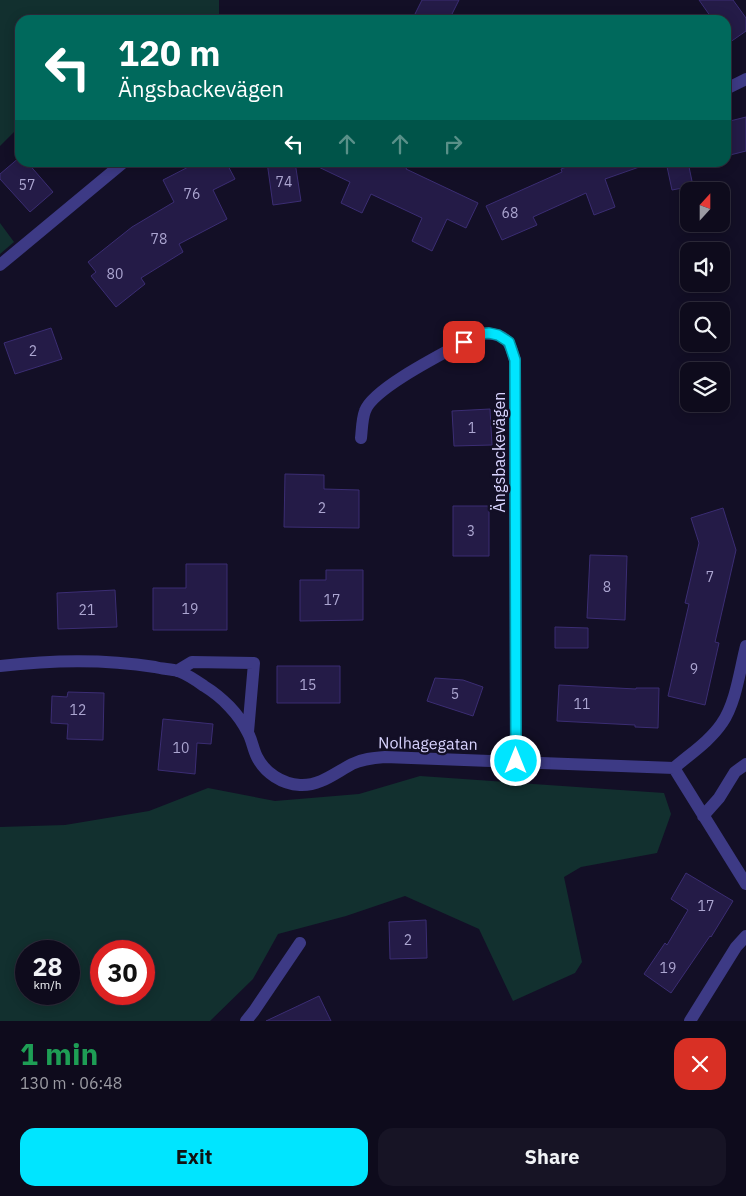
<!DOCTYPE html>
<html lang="en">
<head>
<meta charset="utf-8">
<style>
  :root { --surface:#0e0b1c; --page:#171425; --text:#f1f3f6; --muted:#9b9ba3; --line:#2e2b3b; --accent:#00e5ff }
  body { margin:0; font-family:"IBM Plex Sans",sans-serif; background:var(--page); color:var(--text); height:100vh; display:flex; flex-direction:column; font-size:19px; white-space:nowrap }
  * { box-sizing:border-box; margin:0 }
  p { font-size:16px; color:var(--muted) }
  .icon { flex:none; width:28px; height:28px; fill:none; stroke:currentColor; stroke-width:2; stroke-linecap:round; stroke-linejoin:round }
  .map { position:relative; height:1021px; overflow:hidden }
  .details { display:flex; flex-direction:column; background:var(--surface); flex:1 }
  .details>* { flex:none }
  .banner { position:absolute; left:15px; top:15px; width:716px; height:152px; border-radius:15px; box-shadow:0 2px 12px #0003,0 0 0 1px var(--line); background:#00695c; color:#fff; overflow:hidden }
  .needle { width:32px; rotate:21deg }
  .controls { position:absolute; left:680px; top:182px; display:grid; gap:10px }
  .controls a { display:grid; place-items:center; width:50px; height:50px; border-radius:10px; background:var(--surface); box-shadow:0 2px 12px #0003,0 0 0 1px var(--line); font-size:25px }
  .speed { position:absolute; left:15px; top:940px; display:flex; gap:10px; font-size:25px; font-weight:700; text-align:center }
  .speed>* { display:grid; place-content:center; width:65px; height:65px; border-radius:50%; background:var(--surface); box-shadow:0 2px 12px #0003,0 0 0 1px var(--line); line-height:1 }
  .speed small { font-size:12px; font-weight:400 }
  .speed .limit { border:8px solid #d22; background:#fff; color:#111 }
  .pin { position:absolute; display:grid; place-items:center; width:42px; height:42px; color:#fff; margin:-21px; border-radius:10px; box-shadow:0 2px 8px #0006 }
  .me { position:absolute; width:55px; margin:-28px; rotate:0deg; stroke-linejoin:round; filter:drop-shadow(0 0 4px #0008) }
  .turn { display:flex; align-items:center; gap:18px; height:105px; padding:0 20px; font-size:22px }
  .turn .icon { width:65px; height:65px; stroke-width:2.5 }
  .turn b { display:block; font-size:35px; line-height:42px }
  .lanes { display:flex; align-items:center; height:48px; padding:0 20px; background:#0003; justify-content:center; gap:25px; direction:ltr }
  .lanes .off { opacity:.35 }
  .round { display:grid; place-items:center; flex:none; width:52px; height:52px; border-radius:15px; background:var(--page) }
  .overview { display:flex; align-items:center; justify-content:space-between; height:85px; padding:0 20px }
  h1 { font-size:30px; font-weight:700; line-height:38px; color:#1e9e55 }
  .cta { display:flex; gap:10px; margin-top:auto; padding:10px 20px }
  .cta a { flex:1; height:58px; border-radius:15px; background:var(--accent); color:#111; font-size:20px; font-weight:700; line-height:58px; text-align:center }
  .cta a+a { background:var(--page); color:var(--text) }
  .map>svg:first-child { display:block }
  .green { fill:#12302f; fill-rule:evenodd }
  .building { fill:#241b47; stroke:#3b2d73 }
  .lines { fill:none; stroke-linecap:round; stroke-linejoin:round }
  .minor { stroke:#3d3a85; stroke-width:12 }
  .route-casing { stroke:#0095a6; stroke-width:12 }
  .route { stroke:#00e5ff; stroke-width:9 }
  .labels { text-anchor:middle; stroke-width:5; stroke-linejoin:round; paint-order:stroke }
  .number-label { font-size:14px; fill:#aca6d1 }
  .street-label { font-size:16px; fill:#d9d4ff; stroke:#130f26 }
</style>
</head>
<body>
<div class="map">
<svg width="746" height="1021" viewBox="0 0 746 1021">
  <rect width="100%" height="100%" fill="#130f26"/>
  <path class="green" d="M0 0H219V16L211 20H20V126L0 146Z
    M0 223 14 242 0 254Z
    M420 776 664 793 671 814 657 853 581 867 564 877 582 962 575 973 513 1001 479 929 405 896 346 916 278 934 253 979 210 1021H0V827L65 825 149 811 208 788 275 801 359 794ZM26 951H69V994H26ZM101 951H144V994H101Z"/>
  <path class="building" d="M422 0H459L449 20H412Z
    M699 0H733L746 18V31L726 45V20H713Z
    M746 117V151L726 156V122Z
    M20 157V162H27L53 192 30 212 0 179V174Z
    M198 162H226L235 179 213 190 227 219 179 244 183 252 141 278 145 284 116 307 91 276 96 272 88 262 132 227 174 202 163 180Z
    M267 162H295L301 201 273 205Z
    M308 162H397L407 167 406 169 478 203 466 228 447 219 432 251 412 241 422 218 371 194 362 213 341 203 350 182Z
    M580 162H644L645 165 605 179 615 207 594 215 586 193 533 217 537 225 502 240 486 206 562 172 561 169Z
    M666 162H688L693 186 672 190Z
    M51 328 62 359 15 374 4 343Z
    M490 409 492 445 454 446 452 411Z
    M285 474 324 475V489L359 490V528L284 527Z
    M453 506H489V556H453Z
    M723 508 736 550 715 642 719 643 705 705 668 696 689 604 685 603 699 543 691 518Z
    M590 555 627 556 625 620 587 618Z
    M186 564H227V630H153V588H186Z
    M326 570H363V620L300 621V580H326Z
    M115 590 117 627 58 629 57 593Z
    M555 627 588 628V648H555Z
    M277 666H340V703H277Z
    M435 678 463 680 483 687 473 716 427 701Z
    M559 685 636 689V688H659L658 728 635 727V725L557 721Z
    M68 692 104 693 103 740 67 739 68 724 51 723 52 696 67 697Z
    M163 719 213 724 211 744 197 743 195 774 158 770Z
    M686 873 733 901 711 937 710 936 671 993 644 974 665 943 667 945 688 910 671 899Z
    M426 920 427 958 390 959 389 922Z
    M319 996 331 1021H266Z"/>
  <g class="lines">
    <path class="minor" d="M726 89 746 79
      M0 265 124 162
      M361 438C362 429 362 419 365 411 373 387 454 348 479 334 489 333 503 333 509 344 512 348 513 355 515 360L516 761
      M0 666C51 660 105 659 155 667 162 669 171 669 178 671 186 674 197 681 204 686 222 697 239 714 248 733 252 740 253 749 257 757 265 773 282 784 300 785 320 786 335 773 352 764 362 759 373 758 385 757L674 768C690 754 710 741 722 723 736 703 740 669 746 646
      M177 671 192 662 254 663 248 732
      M674 768 746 884
      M703 816 719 798 735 772 746 764
      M246 1021 254 1011 300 943
      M690 1021 736 947 746 936"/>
  </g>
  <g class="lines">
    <g class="route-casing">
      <path id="route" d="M464 342 479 334 489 333 498 335 509 342 515 360 516 761"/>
    </g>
    <use href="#route" class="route"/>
  </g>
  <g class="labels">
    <g class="number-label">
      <text x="284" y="187">74</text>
      <text x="27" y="190">57</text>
      <text x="192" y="199">76</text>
      <text x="510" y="218">68</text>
      <text x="159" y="244">78</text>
      <text x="115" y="279">80</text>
      <text x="33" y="356">2</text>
      <text x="472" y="433">1</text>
      <text x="322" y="513">2</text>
      <text x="471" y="536">3</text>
      <text x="710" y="582">7</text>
      <text x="607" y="592">8</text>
      <text x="332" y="605">17</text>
      <text x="190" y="614">19</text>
      <text x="87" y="615">21</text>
      <text x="694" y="674">9</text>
      <text x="308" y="690">15</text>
      <text x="455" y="699">5</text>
      <text x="582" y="709">11</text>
      <text x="78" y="715">12</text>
      <text x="181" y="753">10</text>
      <text x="706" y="911">17</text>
      <text x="408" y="945">2</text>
      <text x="668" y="973">19</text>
    </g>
    <g class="street-label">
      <text transform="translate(499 452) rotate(-90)" y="6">Ängsbackevägen</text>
      <text transform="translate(428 743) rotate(1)" y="6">Nolhagegatan</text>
    </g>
  </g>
</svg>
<div class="controls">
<a><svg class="needle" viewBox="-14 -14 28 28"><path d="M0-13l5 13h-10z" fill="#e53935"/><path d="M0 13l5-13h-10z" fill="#9b9ba3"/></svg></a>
<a><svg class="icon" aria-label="sound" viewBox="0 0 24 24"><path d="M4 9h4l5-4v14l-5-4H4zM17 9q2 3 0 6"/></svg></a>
<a><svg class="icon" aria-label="search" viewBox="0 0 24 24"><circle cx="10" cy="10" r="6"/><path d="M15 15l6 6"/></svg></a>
<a><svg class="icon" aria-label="layers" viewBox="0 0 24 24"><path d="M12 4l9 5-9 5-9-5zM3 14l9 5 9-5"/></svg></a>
</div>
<div class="speed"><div>28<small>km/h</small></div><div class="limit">30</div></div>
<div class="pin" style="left:464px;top:342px;background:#d93025"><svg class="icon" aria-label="arrive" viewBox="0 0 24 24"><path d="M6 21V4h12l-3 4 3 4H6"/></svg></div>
<svg class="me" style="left:516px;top:761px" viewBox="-20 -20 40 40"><circle r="17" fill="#00e5ff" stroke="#fff" stroke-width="3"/><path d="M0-11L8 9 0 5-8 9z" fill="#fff"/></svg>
<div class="banner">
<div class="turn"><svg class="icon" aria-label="left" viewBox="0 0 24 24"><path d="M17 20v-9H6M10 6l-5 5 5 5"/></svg><div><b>120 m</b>Ängsbackevägen</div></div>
<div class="lanes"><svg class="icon" aria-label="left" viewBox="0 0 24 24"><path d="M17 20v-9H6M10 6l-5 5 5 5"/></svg><svg class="icon off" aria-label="ahead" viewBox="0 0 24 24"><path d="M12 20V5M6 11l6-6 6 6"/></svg><svg class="icon off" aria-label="ahead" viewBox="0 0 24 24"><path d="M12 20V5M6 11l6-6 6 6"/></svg><svg class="icon off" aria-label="right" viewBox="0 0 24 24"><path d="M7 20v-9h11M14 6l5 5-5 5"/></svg></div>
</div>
</div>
<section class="details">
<div class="overview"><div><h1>1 min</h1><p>130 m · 06:48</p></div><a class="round" style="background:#d93025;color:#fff"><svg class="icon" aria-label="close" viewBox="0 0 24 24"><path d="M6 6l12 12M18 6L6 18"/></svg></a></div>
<div class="cta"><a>Exit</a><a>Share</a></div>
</section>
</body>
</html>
